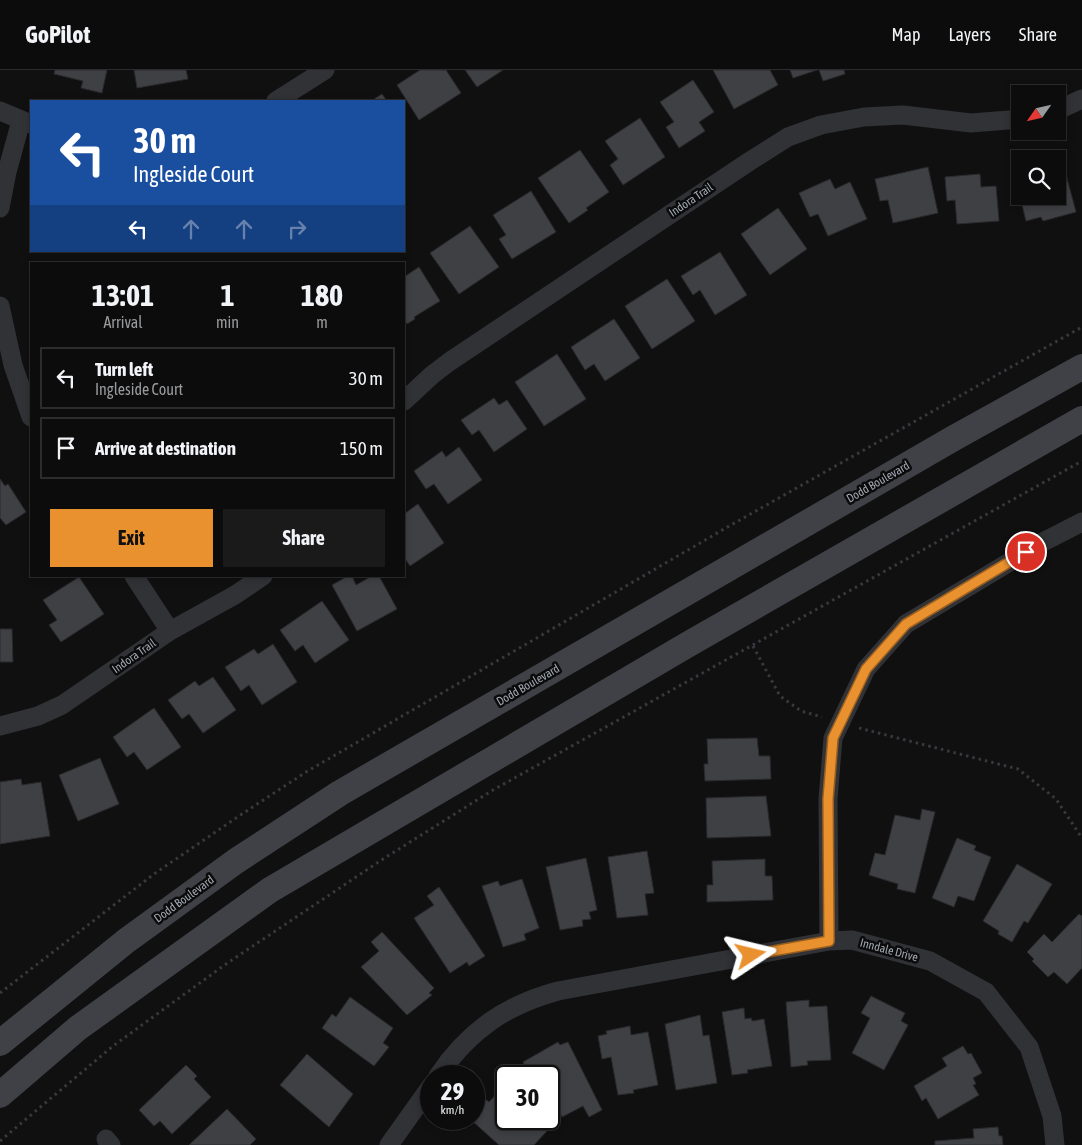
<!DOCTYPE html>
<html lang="en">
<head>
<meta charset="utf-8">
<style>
  :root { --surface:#0c0c0d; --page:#1a1a1b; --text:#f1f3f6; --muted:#9a9b9d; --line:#2c2c2e; --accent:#e9902f }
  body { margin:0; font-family:"Asap Condensed",sans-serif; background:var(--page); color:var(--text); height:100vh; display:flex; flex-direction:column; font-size:19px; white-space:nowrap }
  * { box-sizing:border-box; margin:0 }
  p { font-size:16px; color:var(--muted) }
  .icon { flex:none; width:28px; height:28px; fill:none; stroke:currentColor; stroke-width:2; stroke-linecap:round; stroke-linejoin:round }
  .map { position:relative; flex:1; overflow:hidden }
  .panel { position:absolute; left:30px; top:192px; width:375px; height:315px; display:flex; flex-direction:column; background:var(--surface); border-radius:0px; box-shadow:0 2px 8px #0003,0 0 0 1px var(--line) }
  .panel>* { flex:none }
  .guide { position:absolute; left:30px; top:30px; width:375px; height:152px; border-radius:0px; box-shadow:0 2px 8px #0003,0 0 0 1px var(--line); background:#1a4fa0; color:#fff; overflow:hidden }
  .needle { width:32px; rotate:236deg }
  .fabs { position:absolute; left:1011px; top:15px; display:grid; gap:10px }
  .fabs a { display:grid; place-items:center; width:55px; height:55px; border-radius:0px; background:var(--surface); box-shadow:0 2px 8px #0003,0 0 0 1px var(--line); font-size:25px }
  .speed { position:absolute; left:420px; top:995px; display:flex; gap:10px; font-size:25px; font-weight:700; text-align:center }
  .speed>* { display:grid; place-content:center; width:65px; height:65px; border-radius:50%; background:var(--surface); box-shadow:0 2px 8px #0003,0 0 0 1px var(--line); line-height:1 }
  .speed small { font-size:12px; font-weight:400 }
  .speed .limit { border:2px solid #111; border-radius:8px; background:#fff; color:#111 }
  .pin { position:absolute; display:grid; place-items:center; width:42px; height:42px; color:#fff; margin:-21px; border:2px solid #fff; border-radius:50%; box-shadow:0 1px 5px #0007 }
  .me { position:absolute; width:55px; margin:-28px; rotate:80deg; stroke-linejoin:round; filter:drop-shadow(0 0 4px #0008) }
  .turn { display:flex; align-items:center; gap:18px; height:105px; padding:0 20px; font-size:22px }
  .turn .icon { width:65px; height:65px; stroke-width:2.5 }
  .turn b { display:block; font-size:35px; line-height:42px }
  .lanes { display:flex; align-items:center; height:48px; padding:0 20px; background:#0003; justify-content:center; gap:25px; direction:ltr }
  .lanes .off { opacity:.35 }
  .eta { display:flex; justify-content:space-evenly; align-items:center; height:85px; text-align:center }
  .eta b { font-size:30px; font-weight:700; line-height:35px }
  .primary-button { display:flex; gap:10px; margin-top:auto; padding:10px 20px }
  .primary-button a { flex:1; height:58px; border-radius:0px; background:var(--accent); color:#111; font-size:20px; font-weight:700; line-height:58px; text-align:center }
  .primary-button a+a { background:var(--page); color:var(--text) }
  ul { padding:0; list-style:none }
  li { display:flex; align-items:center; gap:15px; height:62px; margin:0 10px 8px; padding:0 10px; border:2px solid var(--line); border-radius:0px }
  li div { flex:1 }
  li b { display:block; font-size:19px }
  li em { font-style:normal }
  header { display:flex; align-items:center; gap:30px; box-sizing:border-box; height:70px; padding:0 25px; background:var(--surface); border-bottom:1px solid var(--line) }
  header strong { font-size:24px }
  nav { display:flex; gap:28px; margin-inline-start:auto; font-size:18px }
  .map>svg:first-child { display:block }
  .building { fill:#3f4044; stroke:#2a2a2d }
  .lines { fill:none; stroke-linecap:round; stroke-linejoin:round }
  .path { stroke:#37393d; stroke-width:3; stroke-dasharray:2.5 4; stroke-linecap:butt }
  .street { stroke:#313236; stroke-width:19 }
  .secondary { stroke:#3f4146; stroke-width:26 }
  .route-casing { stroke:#975e1f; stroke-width:12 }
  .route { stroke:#e9902f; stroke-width:9 }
  .labels { text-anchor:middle; stroke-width:5; stroke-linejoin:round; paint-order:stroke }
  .street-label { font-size:12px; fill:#a1a8b1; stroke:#0b0b0c }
</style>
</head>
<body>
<header>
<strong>GoPilot</strong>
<nav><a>Map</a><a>Layers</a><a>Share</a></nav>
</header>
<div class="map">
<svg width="1082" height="1075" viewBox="0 0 1082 1075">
  <rect width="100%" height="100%" fill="#101011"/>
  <path class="building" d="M55 0H107L102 23 81 18 83 11 54 4Z
    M134 0H186L188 9 137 18Z
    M420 0H446L461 23 419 50 397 15Z
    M465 0H503L477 17Z
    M713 0H770L778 15 734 39Z
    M790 0H817L793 8Z
    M819 0H844L845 4 823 11Z
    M693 10 714 42 699 52 705 61 679 78 666 57 674 52 660 32Z
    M382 24 387 31H371Z
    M640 48 665 87 623 115 610 95 618 89 605 71Z
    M580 80 609 122 586 138 588 140 569 153 538 108Z
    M928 97 938 143 893 153 888 130 880 131 875 109Z
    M1065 101 1076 142 1043 151 1041 147 1026 151 1015 106 1020 104V126H1058V103Z
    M980 104 981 117 996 116 999 151 957 154 955 130 947 131 945 107Z
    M830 109 835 119 850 112 867 149 828 166 818 144 810 147 799 123Z
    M531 121 556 162 512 189 499 169 506 165 493 145Z
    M778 138 807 179 770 205 741 164Z
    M470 156 499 197 459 224 430 183Z
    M720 182 747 225 715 245 700 220 693 225 681 206Z
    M419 197 440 231 414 247 415 249 407 254 404 249V207Z
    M667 209 695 251 652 279 625 236Z
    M614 249 640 288 605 311 594 294 585 300 571 277Z
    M557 284 586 329 544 356 515 312Z
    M494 328 499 335 507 330 527 359 494 382 479 360 472 365 461 350Z
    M459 377 482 410 448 434 434 414 426 419 414 401 442 381 446 387Z
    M0 409 5 416 8 414 26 442 6 455 0 448Z
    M418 434 444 473 410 496 404 487V444Z
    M348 506H352L356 515 372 506H379L397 539 357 561 332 515Z
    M79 507 104 544 61 572 49 555 57 550 43 530Z
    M322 531 349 570 315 593 303 575 295 581 280 560Z
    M0 559H12L13 592H0Z
    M273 574 297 612 262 635 249 615 241 621 225 597 254 579 258 584Z
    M213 607 236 640 203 663 189 644 182 649 168 630 195 611 199 616Z
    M154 638 181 677 147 700 134 682 127 687 113 667Z
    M757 668 759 686H770L771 709 705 711 704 694H708L707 669Z
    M100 688 119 734 78 751 59 705Z
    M21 709 22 715 41 712 50 766 0 774V712Z
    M766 726 771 766 707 768 706 728Z
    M922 739 935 742 915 823 897 819 898 814 869 805 875 783 885 785 895 745 920 750Z
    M957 768 976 776 974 780 991 787 974 831 958 826 954 837 932 828Z
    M647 781 654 823 645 824 648 845 617 848 608 787Z
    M586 788 597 840 589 842 591 849 582 850 583 856 560 860 546 797Z
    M765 789V806H772L773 830 707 832V815H713L712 791Z
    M1017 794 1052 814 1028 853 1024 851 1012 872 998 864 999 861 983 851Z
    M522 809 539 858 524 864 526 870 503 877 482 816 498 811 500 816Z
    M439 817 485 886 469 896 467 892 450 903 414 848 434 835 427 826Z
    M1079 844 1082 846V898L1067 914 1054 902 1048 907 1032 891 1034 889 1027 882 1044 864 1052 872Z
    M382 862 434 918 429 923 432 925 407 945 361 897 379 881 371 872Z
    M871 926 905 943 901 951 908 955 884 1000 852 983 870 948 861 943Z
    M350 927 393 958 383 973 389 977 374 996 322 958 332 944 336 947Z
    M809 930V937L827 936 831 990 807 991 808 995 791 997 786 932Z
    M744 938 745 949 751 948 752 951 764 949 772 996 747 1000 748 1003 732 1005 722 942Z
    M700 945 703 966 709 965 717 1013 676 1020 665 954Z
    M630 956 631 965 648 962 658 1015 633 1020 634 1023 618 1025 611 987 602 989 598 966 607 964 606 961Z
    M558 972 560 975 568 972 602 1040 589 1047 583 1036 562 1047 549 1021V1006H530L523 992Z
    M963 976 968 984 971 983 982 1003 973 1008 976 1014 973 1015 979 1025 938 1049 926 1028 922 1031 914 1016 947 996 942 988Z
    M307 984 353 1024 329 1057 280 1015Z
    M186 995 197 1006 194 1009 211 1027 172 1064 160 1051 154 1056 139 1040Z
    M501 1019 506 1024V1049H533L547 1061 534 1075H499L470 1049H474V1042L485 1029 489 1032Z
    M227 1039 256 1069 250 1075H189Z
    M998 1057 999 1066H1002L1003 1075H935V1071L974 1068 973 1059Z"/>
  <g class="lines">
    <path class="path" d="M753 576 780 626 801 641 822 647
      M859 658 1018 699 1056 729 1082 768
      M0 923 154 804 239 746 306 702 731 455 1082 257
      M0 1071 113 976 226 894 383 789 493 720 1082 391"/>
    <path class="street" d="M276 31 325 0
      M1058 40 1082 29
      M0 41 31 54
      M0 138 7 102 21 51
      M0 236 13 295 31 347
      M404 331 432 305 449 292 750 91 788 67 821 55 864 47 903 45 971 53 1020 49
      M134 506 170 561
      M0 656 38 646 62 635 170 561 235 525 263 506
      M829 871 828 729 833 668 866 599 906 554 1043 472 1082 452
      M438 1006C468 961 506 935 558 921L829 871 852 870 930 891 986 922 1029 977 1052 1046 1055 1075
      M106 1069 111 1075
      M389 1075 431 1016"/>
    <path class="secondary" d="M0 973 126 871 236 791 340 723 954 368 1082 297
      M0 1025 78 958 270 820 687 575 1082 349"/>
  </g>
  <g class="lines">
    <g class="route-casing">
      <path id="route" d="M751 885 829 871 828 729 833 668 866 599 906 554 1026 482"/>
    </g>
    <use href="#route" class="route"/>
  </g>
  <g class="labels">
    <g class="street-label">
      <text transform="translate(691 130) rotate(-34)" y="4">Indora Trail</text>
      <text transform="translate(878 412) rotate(-30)" y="4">Dodd Boulevard</text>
      <text transform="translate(134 586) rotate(-35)" y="4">Indora Trail</text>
      <text transform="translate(528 615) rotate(-30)" y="4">Dodd Boulevard</text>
      <text transform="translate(184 829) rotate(-36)" y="4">Dodd Boulevard</text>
      <text transform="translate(889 880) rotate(15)" y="4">Inndale Drive</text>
    </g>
  </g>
</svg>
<div class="fabs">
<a><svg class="needle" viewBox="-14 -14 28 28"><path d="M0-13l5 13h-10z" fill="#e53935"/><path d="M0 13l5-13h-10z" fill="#9a9b9d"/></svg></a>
<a><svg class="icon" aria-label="search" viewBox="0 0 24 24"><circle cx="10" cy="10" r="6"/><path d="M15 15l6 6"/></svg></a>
</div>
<div class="speed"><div>29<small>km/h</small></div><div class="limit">30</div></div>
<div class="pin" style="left:1026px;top:482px;background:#d93025"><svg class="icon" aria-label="arrive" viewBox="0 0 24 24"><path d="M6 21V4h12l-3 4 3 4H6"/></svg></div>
<svg class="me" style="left:751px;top:885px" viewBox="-20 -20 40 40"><path d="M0-17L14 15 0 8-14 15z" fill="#e9902f" stroke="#fff" stroke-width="4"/></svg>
<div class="guide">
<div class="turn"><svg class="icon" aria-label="left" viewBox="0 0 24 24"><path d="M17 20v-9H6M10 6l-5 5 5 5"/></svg><div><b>30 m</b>Ingleside Court</div></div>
<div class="lanes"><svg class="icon" aria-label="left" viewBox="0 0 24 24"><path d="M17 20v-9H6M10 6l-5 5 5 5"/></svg><svg class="icon off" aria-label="ahead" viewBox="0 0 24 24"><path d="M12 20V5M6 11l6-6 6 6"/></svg><svg class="icon off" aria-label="ahead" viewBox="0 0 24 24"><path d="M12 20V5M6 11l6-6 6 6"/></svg><svg class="icon off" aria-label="right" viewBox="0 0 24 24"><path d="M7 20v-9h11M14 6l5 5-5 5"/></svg></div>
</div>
<section class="panel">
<div class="eta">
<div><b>13:01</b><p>Arrival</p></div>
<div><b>1</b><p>min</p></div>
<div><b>180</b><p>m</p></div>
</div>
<ul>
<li><svg class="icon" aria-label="left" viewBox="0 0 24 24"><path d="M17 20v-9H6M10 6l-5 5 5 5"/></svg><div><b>Turn left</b><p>Ingleside Court</p></div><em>30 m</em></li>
<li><svg class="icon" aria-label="arrive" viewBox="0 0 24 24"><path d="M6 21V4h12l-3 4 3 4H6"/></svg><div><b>Arrive at destination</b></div><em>150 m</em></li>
</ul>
<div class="primary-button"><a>Exit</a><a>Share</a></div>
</section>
</div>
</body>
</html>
